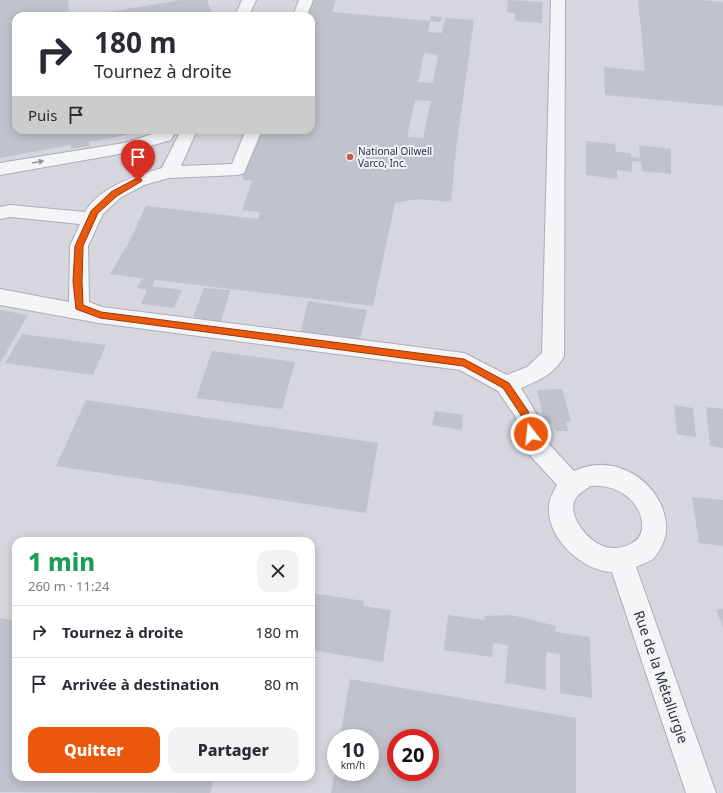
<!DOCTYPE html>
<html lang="fr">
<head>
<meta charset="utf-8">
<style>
  :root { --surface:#fff; --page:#f2f2f3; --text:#2b2b33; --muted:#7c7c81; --line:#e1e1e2; --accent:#ea580c }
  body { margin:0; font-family:"Noto Sans",sans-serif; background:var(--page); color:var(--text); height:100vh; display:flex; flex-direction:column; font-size:15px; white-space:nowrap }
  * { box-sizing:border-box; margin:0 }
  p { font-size:13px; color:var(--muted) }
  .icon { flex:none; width:22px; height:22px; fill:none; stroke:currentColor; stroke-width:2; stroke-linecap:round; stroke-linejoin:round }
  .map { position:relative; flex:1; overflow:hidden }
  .drawer { position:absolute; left:12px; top:537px; width:303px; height:244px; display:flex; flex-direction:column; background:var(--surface); border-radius:12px; box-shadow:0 2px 10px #0003 }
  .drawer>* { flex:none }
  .guide { position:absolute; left:12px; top:12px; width:303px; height:122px; border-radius:12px; box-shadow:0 2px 10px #0003; background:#fff; color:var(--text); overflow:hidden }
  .speed { position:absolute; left:327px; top:729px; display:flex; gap:8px; font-size:20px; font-weight:700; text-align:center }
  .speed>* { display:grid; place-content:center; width:52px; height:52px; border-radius:50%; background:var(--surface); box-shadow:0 2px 10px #0003; line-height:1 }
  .speed small { font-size:10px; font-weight:400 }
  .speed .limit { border:6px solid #d22; background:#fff; color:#111 }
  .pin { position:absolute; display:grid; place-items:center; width:34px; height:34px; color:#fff; margin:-41px -17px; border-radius:50% 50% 50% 0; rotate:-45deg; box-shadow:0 0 4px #0007 }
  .pin .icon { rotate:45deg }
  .me { position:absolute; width:44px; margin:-22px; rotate:344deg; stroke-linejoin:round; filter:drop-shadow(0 0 3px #0008) }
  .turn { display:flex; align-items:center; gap:14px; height:84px; padding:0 16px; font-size:18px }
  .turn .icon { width:52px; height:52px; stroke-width:2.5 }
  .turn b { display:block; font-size:28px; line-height:34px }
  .then { display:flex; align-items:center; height:38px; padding:0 16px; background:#0003; gap:8px; font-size:15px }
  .round { display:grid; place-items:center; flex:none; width:42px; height:42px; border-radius:12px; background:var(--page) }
  .overview { display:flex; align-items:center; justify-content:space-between; height:68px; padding:0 16px }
  h1 { font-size:24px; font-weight:800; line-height:30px; color:#1e9e55 }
  .action { display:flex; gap:8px; margin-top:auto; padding:8px 16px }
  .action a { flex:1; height:46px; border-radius:12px; background:var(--accent); color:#fff; font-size:16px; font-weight:800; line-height:46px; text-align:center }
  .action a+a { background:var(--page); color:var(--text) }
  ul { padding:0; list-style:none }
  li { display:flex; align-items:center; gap:12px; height:52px; padding:0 16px; border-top:1px solid var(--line) }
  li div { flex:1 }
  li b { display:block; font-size:15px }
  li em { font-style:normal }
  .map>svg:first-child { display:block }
  .built { fill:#d5d6de; fill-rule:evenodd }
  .building { fill:#c0c2cc; fill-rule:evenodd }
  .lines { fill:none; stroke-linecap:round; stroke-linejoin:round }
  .minor-casing { stroke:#abaeb6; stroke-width:2 }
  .minor { fill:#f5f5f8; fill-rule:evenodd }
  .oneway { fill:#90929c }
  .route { fill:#ea580c; stroke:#983908 }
  .poi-dot { fill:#c15c54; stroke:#f2f3f7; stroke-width:1.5 }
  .labels { text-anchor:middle; stroke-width:4; stroke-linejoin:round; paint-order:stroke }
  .far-poi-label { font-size:10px; fill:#2c2f40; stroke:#f2f3f7; text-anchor:start }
  .near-street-label { font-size:14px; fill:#2c2f40; stroke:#f2f3f7 }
</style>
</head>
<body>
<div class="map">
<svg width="723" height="793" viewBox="0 0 723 793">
  <rect width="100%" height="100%" fill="#e2e4e9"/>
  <path class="built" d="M0 0H723V793H0ZM16 16H311V130H16ZM16 541H311V777H16ZM336 738H370V772H336ZM396 738H430V772H396Z"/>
  <path class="building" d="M0 0H68L69 11H67L68 16H16V130L149 131 89 142 90 146 71 149V145L0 158Z
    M181 0H207L213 16H85Z
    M312 0H336L332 12 430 21 428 32 442 33 445 18 474 20 456 149 451 202 417 199 395 203 373 306 155 280 152 286 182 290 174 308 141 304 147 290 137 288 142 279H147L110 274 129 242 146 206 258 219 260 212 242 210 252 181 244 180 238 169 256 130H311V16H305ZM424 53 438 55 433 83 418 82ZM415 100 431 101 423 138 407 137Z
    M508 0 543 2 542 23 515 21V14L507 12Z
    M638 0H699L723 2V106L605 95 604 67 645 71Z
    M431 16 442 17 441 22 430 21Z
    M207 130H249L247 135Z
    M586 141 615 144 616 152 631 153V157L640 158 639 145 671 149V174L642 171 641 162 632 161V172L617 170V179L586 175Z
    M204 288 230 290 221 322 193 317Z
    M308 301 367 310 360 340 301 332Z
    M0 310 28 315 0 363Z
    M22 334 106 345 93 375 5 363Z
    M212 351 295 362 282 409 196 398Z
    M562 389 571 421 566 422 568 431H556L553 423H545L537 390Z
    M86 400 378 443 366 513 56 466Z
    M674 405 693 408 696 437 677 434Z
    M706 407 723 409V448L710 446Z
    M435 411 463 415 462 430 432 425Z
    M692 497 723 500V546L699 543Z
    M311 593 364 601 363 606 391 610 383 662 311 650Z
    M723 609V628L716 610Z
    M448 615 484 620 485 616 510 615 520 617 556 626 555 632 590 637 592 698 560 693V654L546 652V690L505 683 508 645 493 643 492 657 444 650Z
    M0 618 16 621V777H214L210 793 0 792Z
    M350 679 576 718V793H331L335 769 336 772H370V738H340ZM396 738H430V772H396Z"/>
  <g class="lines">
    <g class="minor-casing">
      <path id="minor" d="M242 0H256L249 16H235Z
        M299 0H313L307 16H293Z
        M551 0H565L564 356C555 374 538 381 521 388L536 413 544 439 574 471C608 455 646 472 661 505 666 517 668 528 664 541 661 547 658 554 653 559 648 562 641 565 636 567L716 793H686L612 572C582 571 546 537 549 506 549 499 554 491 557 485L526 451 515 416 498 391 460 370 99 323 0 305V289L69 302 70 246 80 224 10 217 0 219V207L10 205 85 212C100 186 136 176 162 168L181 130H197L181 166 232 164 246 130H262L244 173 238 175 169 178 144 185 120 198 103 214 88 246 89 302 102 307 464 353 507 375 527 367 542 353ZM590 486C616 483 644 501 642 529 641 536 637 541 630 544 623 548 614 549 606 547 589 543 565 515 576 498 579 493 586 490 590 486Z
        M160 130H176L171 140 125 153 0 175V163L124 143 159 132Z"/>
    </g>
    <use href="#minor" class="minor"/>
  </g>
  <defs><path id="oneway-solid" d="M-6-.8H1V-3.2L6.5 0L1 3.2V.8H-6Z"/></defs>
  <use class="oneway" href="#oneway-solid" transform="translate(38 162) rotate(-10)"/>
  <path class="route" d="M135 179H141L142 181 117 196 98 213 83 246 82 281 83 305 101 312 464 359 509 383 528 411 535 434 534 436H527L521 415 503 388 463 366 100 318 76 309 73 281 75 246 91 211 111 192Z"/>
  <circle class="poi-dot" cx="350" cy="157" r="4"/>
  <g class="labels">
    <g class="far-poi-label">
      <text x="358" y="155">National Oilwell<tspan x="358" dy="12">Varco, Inc.</tspan></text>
    </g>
    <g class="near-street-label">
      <text transform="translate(661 677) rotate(71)" y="5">Rue de la Métallurgie</text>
    </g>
  </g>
</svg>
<div class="speed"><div>10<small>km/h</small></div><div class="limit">20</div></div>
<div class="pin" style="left:138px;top:181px;background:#d93025"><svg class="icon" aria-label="arrive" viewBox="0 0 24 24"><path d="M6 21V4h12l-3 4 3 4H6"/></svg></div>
<svg class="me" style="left:531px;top:434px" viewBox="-20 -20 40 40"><circle r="17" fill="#ea580c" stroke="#fff" stroke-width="3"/><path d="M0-11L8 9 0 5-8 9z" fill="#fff"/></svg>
<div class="guide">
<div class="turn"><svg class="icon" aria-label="right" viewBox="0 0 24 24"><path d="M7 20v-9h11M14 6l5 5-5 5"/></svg><div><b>180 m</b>Tournez à droite</div></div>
<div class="then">Puis<svg class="icon" aria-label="arrive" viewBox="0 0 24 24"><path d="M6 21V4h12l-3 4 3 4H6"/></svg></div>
</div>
<section class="drawer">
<div class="overview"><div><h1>1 min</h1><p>260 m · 11:24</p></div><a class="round"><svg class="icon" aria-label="close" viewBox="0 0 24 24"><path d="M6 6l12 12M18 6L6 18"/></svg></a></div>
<ul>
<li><svg class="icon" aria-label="right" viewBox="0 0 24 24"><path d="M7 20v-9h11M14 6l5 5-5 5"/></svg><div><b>Tournez à droite</b></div><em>180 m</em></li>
<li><svg class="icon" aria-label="arrive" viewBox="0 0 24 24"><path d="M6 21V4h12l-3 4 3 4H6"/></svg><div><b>Arrivée à destination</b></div><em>80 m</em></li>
</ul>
<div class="action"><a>Quitter</a><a>Partager</a></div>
</section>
</div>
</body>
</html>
